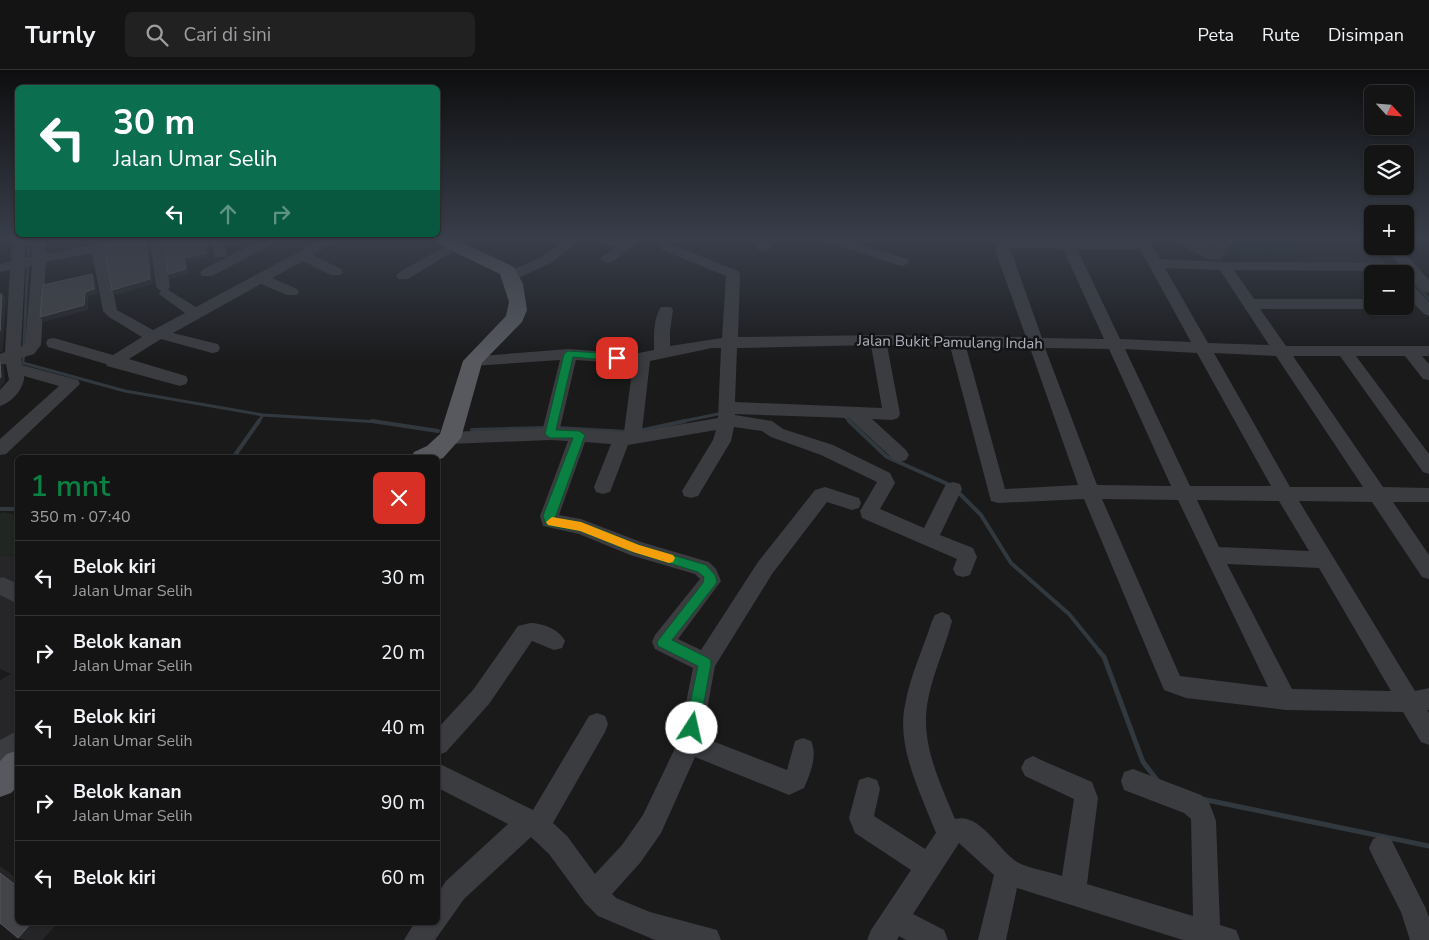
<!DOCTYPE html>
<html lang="id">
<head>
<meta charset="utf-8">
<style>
  :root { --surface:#141414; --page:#212122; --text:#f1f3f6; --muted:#9d9ea0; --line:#333334; --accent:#0b8043 }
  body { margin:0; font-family:"Nunito Sans",sans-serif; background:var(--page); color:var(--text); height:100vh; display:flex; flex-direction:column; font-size:19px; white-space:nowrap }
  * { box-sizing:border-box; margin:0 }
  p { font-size:16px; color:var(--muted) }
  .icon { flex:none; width:28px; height:28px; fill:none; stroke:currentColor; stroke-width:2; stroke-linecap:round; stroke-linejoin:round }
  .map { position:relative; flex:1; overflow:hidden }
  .sheet { position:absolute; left:15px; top:385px; width:425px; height:470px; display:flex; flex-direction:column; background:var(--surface); border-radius:8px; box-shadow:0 1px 4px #0004,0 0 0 1px var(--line) }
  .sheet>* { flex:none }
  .top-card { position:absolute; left:15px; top:15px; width:425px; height:152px; border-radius:8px; box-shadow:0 1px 4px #0004,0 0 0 1px var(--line); background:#0b6e4f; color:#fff; overflow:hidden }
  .needle { width:32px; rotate:116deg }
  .fabs { position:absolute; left:1364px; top:15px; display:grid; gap:10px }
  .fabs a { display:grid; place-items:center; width:50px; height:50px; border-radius:8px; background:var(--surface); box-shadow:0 1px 4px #0004,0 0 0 1px var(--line); font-size:25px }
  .pin { position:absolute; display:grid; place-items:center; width:42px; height:42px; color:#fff; margin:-21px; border-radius:10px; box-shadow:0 2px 8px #0006 }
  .me { position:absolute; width:55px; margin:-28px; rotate:10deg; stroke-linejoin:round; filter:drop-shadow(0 0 4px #0008) }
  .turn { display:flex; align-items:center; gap:18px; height:105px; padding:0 15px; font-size:22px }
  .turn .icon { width:65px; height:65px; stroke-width:2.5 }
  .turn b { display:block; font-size:35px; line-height:42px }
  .lanes { display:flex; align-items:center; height:48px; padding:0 15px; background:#0003; justify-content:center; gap:25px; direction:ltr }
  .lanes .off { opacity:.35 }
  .round { display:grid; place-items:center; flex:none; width:52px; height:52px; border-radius:8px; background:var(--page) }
  .summary { display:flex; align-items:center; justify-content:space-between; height:85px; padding:0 15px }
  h1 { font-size:30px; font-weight:600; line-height:38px; color:var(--accent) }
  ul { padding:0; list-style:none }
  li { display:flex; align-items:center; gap:15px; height:75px; padding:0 15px; border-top:1px solid var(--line) }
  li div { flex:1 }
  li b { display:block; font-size:19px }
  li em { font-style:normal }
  header { display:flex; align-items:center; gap:30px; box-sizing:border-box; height:70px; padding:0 25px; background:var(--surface); border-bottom:1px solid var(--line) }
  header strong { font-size:24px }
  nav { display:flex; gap:28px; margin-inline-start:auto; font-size:18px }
  .search { width:350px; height:45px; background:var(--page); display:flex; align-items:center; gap:12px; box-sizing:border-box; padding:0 18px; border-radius:8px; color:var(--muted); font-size:19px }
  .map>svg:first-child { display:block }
  .built { fill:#262628 }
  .green { fill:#202621 }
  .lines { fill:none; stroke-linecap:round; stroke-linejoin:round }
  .stream-far2 { stroke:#31393f; stroke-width:3 }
  .stream-far1 { stroke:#31393f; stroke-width:4 }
  .stream { stroke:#31393f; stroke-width:5 }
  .minor { fill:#3b3c40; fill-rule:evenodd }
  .major { fill:#57595f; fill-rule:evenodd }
  .wall { fill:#363639 }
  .shaded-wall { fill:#252527 }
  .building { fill:#434447; stroke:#535559 }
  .route { fill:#0b8043; stroke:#07532c }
  .slow { fill:#f59e0b }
  .labels { text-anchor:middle; stroke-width:5; stroke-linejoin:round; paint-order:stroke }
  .street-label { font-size:15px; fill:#adb2ba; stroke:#151517 }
</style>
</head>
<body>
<header>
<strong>Turnly</strong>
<div class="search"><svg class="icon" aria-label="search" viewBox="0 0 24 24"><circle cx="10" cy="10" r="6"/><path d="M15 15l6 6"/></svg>Cari di sini</div>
<nav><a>Peta</a><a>Rute</a><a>Disimpan</a></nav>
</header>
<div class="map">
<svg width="1429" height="870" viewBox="0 0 1429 870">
  <rect width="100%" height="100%" fill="#1a1a1b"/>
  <path class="built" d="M1293 170H1365L1386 194H1312Z
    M0 485 17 486 18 699 0 716V610L11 604 0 599Z"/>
  <path class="green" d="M1199 170H1293L1312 194 1245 191Z
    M2 442 17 445V486L0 485V444Z"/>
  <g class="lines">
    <path class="stream-far2" d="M29 170 23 293 125 321 263 345 380 352
      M1398 194 1429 229
      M841 346H844L851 352
      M258 352 263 345
      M679 352 718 344"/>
    <path class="stream-far1" d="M372 351 438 361
      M849 351 887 387 950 415
      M557 358 627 362
      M472 360 547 358
      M639 361 685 351
      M233 388 259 351
      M957 421 981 445 1011 493 1069 544 1100 582
      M0 439H18"/>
    <path class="stream" d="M1099 581 1104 587 1143 692 1157 710
      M1202 729 1429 776"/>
    <path class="minor" d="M12 170H26L25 188 32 187 31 170H45L46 184 90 175 89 170H103V172L114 170H139L137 173 105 180 117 240 153 260 185 243 159 224 161 221 156 217 150 170H164L170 217 168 220 196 237 321 170H337L313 185 341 199 343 202 341 205H331L303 191 272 208 297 219 299 222 297 225H287L261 214 173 263 218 274 220 278 218 282 212 283 161 269 129 289 186 306 188 310 186 314 180 316 107 296 106 294 48 277 46 273 48 269 54 268 113 285 142 267 109 247 103 241 92 183 46 192 41 275 34 284 21 288 22 295 78 310 80 314 6 384 0 385V369L59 316 24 306C25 318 11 333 0 336V320L9 310 6 294 0 295V284L5 282 10 200 0 202V194L11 191ZM32 196 25 274 21 277 25 197Z
      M210 170H224L227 184 225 187H215Z
      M260 170H277L275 173 212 206H202L200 203 202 200Z
      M565 170H580L551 193 516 209H506L504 206 506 203 541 187Z
      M597 170 625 171 627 170H643L612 192 607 193 600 189 615 177 599 173Z
      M763 170H777L768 181 763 182 756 178Z
      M827 170H847L908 189 910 192 903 196 898 195 829 173Z
      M1009 170H1149L1160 189 1224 192 1383 193 1396 196 1401 204H1387L1383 201 1234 200 1254 229H1372V236H1378L1372 239H1260L1286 276H1429V286H1422L1429 294V310L1423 309 1405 286H1356L1429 384V404L1423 402 1340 286H1293L1383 417 1429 418V432H1393L1429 485V509L1422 507 1372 432 1299 431 1415 621 1429 618V640H1427L1429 643V675L1421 672 1403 642 1286 640 1186 628 1164 620 1084 429 998 433 991 431 950 276 887 275 900 344 898 348 892 350 872 349 906 380 909 385 906 390 900 392 894 390 849 348 735 344V345L772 351 783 359 833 375 890 403 895 413 880 439 924 458 946 414 953 412 960 414 962 419 940 465 973 478 977 487 970 505 963 507 956 505 953 499 957 489 862 448 860 441 877 412 821 385 771 367 762 361 734 357 731 371 698 426 691 428 684 426 682 421 713 370 716 360 628 375 612 417 610 422 603 424 596 422 594 417 611 374 585 372 559 445 581 449 641 472 709 492 716 499 721 511 678 569 701 580 758 492 815 420 825 417 859 428 861 433 859 438 852 440 827 432 772 504 715 596 702 667 787 700 795 671 803 668 811 671C818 686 810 704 804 718L789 725 695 687 661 763 640 793 612 824 616 828 650 842 717 860 721 870H655L598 846 585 833 549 784 531 767 464 829 435 870H404L415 852H438V823L446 811 508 754 438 718V693L533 740 589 646 597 643 605 646 608 654 605 662 553 753 567 766 595 804 622 775 643 745 678 672 693 598 655 579 652 572 655 565 700 509 695 504 630 485 579 464 543 456 540 446 568 371 550 370 450 374 444 372 441 368 444 364 450 362 543 358 560 290 473 296 467 295 465 291 467 287 569 279 633 284 654 280C654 266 653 249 661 237H671L673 240 670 261V276L722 268 726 206 662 180 660 177 667 173 738 201 740 204 738 267 878 265 1026 267 995 180 999 172ZM1010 178 1063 179 1104 269 1042 268ZM1077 179H1140L1191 272 1120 269ZM1165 198 1220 200 1269 275 1208 273ZM871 275 882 338 735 332 737 278ZM966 277 1030 278 1078 415 1005 419ZM712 278H721L718 348 642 361 650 291ZM1045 278 1109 279 1171 416 1097 415ZM1125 279 1197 283 1271 416H1190ZM1214 283 1276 286 1363 417H1290ZM576 290 633 294 624 362 560 358ZM1102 429 1178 430 1268 617 1180 606ZM1197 430 1279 431 1309 481 1219 477ZM1227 494 1319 498 1391 621 1292 619Z
      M454 171 459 172 461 175 459 178 408 209H398L396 206 398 203Z
      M1383 176H1398L1429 210V223L1424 222Z
      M1405 211 1410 212 1429 232V246L1424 244 1405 224Z
      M3 507 18 514V534L0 525V508Z
      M942 542 949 545 952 551C944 582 927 616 926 648 925 682 942 718 955 749 981 743 998 780 1017 792 1030 799 1048 801 1062 806L1074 729 1025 706 1021 698 1025 690 1033 686 1041 690 1092 712 1098 728 1087 814 1193 846 1191 749 1184 743 1124 720 1121 711 1124 702 1133 699 1201 725 1209 732 1216 751 1220 855 1236 860 1240 870H1183L1017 818 1006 870H978L994 805 959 773 913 844 944 860 948 870H906L899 866 897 870H867L871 860 911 800 855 763 849 748 859 710 868 707 877 710 880 719 874 746 925 779 936 763C921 724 896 677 905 635 910 606 923 579 932 551L935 545Z
      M530 553C542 553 559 559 565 571L562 578 554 580 532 571 489 634 446 682 438 685V658L473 620 518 556Z
      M13 663 18 664V686L0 696V670Z
      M1382 765 1391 769 1425 837 1429 847V870H1410L1401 842 1373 787 1369 778 1373 769Z"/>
    <path class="major" d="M435 170H457L514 197 523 214 527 240 522 252 482 293 461 368 443 388 438 390V388H411L414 382 427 376 440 364 463 291 506 246 509 232 500 204 438 174Z
      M18 680V716L11 723 0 727V691L7 684Z"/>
  </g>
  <path class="wall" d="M1169 170H1233L1235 171 1227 184 1220 190H1211Z"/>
  <path class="shaded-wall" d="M146 170H149L154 214 116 225 112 220Z
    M207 170H209L211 181 207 182 209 187 187 193 189 204 171 209 168 204 184 188Z
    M234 170H246L247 172 227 177 225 172Z
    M1235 171 1227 184 1220 190 1228 176Z
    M92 204 95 208 98 224 88 226V240L44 252 40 247Z
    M2 224 6 228 3 281 0 283V261Z
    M0 292 4 296 5 311 0 319Z
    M0 796 18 809V817L0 803Z
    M32 852H59L42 870H26L18 868Z
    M166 852H176L173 856Z"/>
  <path class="building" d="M134 170H146L150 209 112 220 104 177Z
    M163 170H207L209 176 204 177 206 183 184 188 186 199 168 204Z
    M224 170H234L225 172Z
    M1206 170H1233L1235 171 1228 176H1219Z
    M92 204 94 219 85 222 84 235 40 247 43 215Z
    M0 224H2L0 261Z
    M0 292 1 307 0 308Z
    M0 803 18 817V852H32L18 868 0 853Z"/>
  <linearGradient id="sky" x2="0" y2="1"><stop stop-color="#0e0e0f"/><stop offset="0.58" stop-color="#383e4a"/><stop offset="1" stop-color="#383e4a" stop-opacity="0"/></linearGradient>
  <rect width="1429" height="291" fill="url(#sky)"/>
  <path class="route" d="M568 281 617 284 622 288 617 291 573 287 556 360 579 361 585 365 555 448 581 452 639 475 706 495 715 505 717 512 715 515 672 570 710 589 711 594 699 658 697 662 692 664 687 662 685 658 698 596 658 576 657 572 703 513 704 507 698 502 633 482 580 461 550 456 546 454 543 446 573 368H550L545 364 564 284Z"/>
  <path class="slow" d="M552 447 581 452 639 475 673 485 675 488 673 492 669 493 633 482 580 461 548 455 546 452Z"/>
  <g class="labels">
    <g class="street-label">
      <text transform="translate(950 272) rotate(1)" y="5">Jalan Bukit Pamulang Indah</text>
    </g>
  </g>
</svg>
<div class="fabs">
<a><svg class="needle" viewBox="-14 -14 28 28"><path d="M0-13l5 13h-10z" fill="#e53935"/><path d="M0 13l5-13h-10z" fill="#9d9ea0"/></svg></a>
<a><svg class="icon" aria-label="layers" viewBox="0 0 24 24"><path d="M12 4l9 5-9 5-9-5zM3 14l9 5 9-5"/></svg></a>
<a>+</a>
<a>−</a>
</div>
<div class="pin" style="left:617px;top:288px;background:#d93025"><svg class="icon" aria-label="arrive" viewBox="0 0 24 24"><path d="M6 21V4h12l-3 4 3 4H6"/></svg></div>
<svg class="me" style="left:692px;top:658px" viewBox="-20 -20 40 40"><circle r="19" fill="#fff"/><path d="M0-13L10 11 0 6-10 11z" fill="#0b8043"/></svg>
<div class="top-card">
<div class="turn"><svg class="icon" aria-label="left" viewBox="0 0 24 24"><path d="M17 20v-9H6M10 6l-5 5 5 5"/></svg><div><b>30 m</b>Jalan Umar Selih</div></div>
<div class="lanes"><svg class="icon" aria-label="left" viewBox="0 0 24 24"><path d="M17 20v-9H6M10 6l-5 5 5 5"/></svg><svg class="icon off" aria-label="ahead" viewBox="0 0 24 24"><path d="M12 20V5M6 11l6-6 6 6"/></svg><svg class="icon off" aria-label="right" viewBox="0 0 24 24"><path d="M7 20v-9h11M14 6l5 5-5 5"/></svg></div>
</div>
<section class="sheet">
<div class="summary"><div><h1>1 mnt</h1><p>350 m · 07:40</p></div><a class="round" style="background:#d93025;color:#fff"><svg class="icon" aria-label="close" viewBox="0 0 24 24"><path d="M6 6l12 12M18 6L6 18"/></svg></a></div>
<ul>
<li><svg class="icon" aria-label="left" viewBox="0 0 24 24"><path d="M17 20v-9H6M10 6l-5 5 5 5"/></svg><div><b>Belok kiri</b><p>Jalan Umar Selih</p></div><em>30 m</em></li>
<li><svg class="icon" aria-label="right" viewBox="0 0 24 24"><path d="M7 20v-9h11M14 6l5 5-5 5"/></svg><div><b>Belok kanan</b><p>Jalan Umar Selih</p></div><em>20 m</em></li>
<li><svg class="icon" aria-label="left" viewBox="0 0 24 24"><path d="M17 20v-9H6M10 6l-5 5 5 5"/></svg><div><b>Belok kiri</b><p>Jalan Umar Selih</p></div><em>40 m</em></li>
<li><svg class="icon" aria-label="right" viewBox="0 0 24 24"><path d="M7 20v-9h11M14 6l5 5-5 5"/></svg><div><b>Belok kanan</b><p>Jalan Umar Selih</p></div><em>90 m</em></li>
<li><svg class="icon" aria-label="left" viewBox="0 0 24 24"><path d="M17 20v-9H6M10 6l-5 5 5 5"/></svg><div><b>Belok kiri</b></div><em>60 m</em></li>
</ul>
</section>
</div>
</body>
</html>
